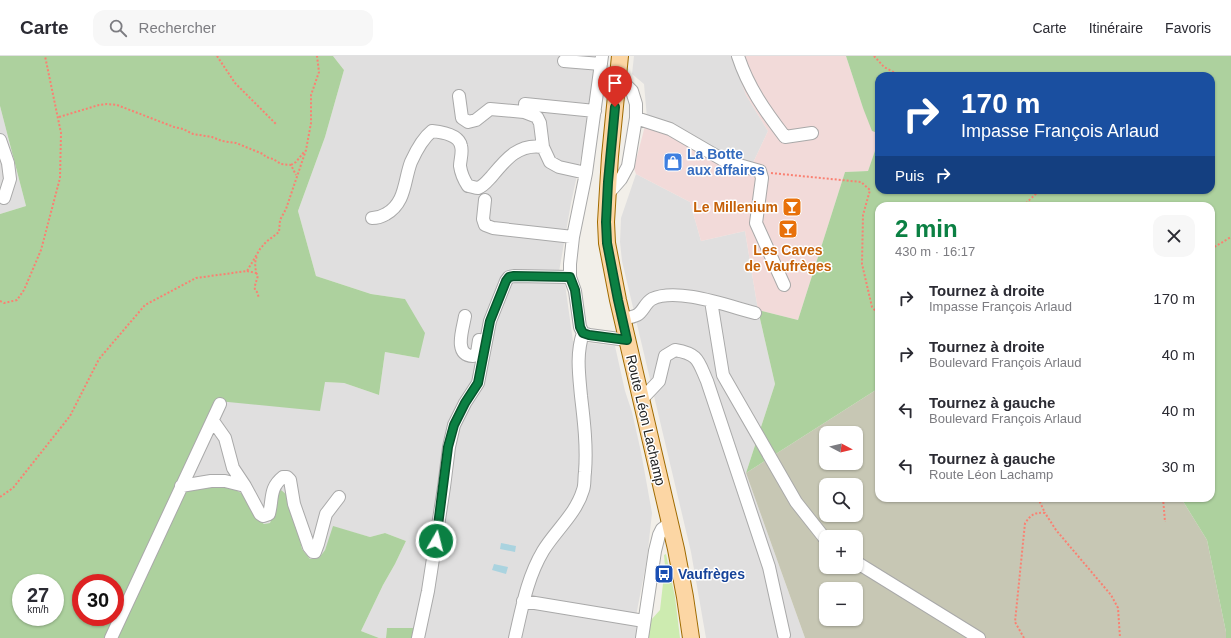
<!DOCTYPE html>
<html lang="fr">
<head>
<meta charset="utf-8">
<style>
  :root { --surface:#fff; --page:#f7f7f7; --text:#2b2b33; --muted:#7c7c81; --line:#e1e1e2; --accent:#0b8043 }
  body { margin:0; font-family:Arial,sans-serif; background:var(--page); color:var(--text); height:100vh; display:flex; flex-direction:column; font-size:15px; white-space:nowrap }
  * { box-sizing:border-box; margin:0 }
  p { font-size:13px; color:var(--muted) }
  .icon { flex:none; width:22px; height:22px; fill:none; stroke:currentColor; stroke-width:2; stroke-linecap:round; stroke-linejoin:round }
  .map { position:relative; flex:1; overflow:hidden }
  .details { position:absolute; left:875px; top:146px; width:340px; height:300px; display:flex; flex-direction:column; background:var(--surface); border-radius:12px; box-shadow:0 1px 3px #0004 }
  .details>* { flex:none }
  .top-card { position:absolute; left:875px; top:16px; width:340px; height:122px; border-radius:12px; box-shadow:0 1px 3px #0004; background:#1a4fa0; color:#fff; overflow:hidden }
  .needle { width:26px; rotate:97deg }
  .tools { position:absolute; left:819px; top:370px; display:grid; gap:8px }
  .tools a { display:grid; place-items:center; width:44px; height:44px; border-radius:8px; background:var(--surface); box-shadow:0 1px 3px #0004; font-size:20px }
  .speed { position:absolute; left:12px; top:518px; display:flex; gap:8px; font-size:20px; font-weight:700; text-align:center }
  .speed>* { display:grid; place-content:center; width:52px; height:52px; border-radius:50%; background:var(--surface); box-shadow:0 1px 3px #0004; line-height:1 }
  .speed small { font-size:10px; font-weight:400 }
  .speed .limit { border:6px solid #d22; background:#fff; color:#111 }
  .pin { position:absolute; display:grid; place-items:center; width:34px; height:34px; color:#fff; margin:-41px -17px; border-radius:50% 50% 50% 0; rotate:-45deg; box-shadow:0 0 4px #0007 }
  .pin .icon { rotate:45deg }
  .me { position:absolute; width:44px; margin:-22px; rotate:8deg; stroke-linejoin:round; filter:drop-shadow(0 0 3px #0008) }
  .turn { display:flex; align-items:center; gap:14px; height:84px; padding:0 20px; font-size:18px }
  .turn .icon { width:52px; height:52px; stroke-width:2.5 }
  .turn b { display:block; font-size:28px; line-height:34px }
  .then { display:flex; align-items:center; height:38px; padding:0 20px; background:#0003; gap:8px; font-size:15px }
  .round { display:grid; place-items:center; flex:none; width:42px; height:42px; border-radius:12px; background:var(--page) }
  .headline { display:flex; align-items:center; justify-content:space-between; height:68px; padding:0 20px }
  h1 { font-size:24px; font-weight:800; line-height:30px; color:var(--accent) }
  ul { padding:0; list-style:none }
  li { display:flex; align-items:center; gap:12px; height:56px; padding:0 20px }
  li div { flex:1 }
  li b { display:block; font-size:15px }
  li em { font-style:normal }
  header { display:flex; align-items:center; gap:24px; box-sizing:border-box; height:56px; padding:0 20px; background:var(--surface); border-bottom:1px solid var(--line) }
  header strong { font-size:19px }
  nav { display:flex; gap:22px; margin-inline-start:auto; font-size:14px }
  .search { width:280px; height:36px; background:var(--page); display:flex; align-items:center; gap:10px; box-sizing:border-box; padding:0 14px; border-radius:12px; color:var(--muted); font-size:15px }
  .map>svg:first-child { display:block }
  .residential { fill:#e0dfdf }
  .commercial { fill:#f2dad9 }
  .construction { fill:#c7c7b4; fill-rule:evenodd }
  .grass { fill:#cdebb0 }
  .forest { fill:#add19e; fill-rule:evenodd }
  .water { fill:#aad3df }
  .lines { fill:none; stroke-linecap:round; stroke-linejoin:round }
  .minor-casing { stroke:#a9a9a9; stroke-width:14 }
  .major-casing { stroke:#a06b00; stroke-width:18 }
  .path { stroke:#fa8072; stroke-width:2; stroke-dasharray:2 2; stroke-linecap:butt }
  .minor { stroke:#fff; stroke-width:12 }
  .major { stroke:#fcd6a4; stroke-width:16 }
  .route-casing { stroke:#07532c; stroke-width:10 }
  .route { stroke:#0b8043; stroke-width:7 }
  .labels { text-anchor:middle; stroke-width:3; stroke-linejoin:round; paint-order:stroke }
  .shop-label { font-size:14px; font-weight:bold; fill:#366cbe; stroke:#fff; text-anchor:start }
  .food-label { font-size:14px; font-weight:bold; fill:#c56008; stroke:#fff; text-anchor:end }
  .street-label { font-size:14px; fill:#222; stroke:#fff }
  .transit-label { font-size:14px; font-weight:bold; fill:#164399; stroke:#fff; text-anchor:start }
</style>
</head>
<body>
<header>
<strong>Carte</strong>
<div class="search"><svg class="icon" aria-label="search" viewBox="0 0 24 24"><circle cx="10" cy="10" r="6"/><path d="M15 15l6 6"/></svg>Rechercher</div>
<nav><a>Carte</a><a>Itinéraire</a><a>Favoris</a></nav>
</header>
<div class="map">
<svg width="1231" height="582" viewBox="0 0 1231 582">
  <rect width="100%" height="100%" fill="#f2efe9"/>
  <path class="residential" d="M333 0H599L591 55 571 147 559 216 565 228 573 285 615 290 625 335 632 356 641 396 652 457 647 503 636 560 638 571 637 582H412L415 572H387L386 582H379L361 575 383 529 395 508 406 485 385 477 370 481 334 471 325 494 319 503H310L302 493 298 474 274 458 270 467 264 468 257 462 178 432 218 345 325 326 344 327 379 339 385 296 419 302 405 243 371 238 316 220 298 155 325 81 344 14Z
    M634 0H732L746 39 768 75 752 109 720 99 647 62 644 28 632 18Z
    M0 50 26 150 0 158Z
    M636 118 690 146 701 185 745 175 758 254 775 328 746 417 805 582H706L691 496 622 205 620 186 621 162Z"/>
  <path class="commercial" d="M732 0H846L863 52 878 77 877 89 868 115 845 116 798 264 758 254 745 175 701 185 690 146 636 118 634 112 647 62 720 99 752 109 768 75 746 39Z"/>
  <path class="construction" d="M879 332V442H1181L1207 484 1226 576V582H805L746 417ZM826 377H856V407H826ZM826 429H856V459H826ZM826 481H856V511H826ZM826 533H856V563H826Z"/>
  <path class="grass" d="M666 498 675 541 680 582H648L651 564 660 554 665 510 664 499Z"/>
  <path class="forest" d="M0 0H333L344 14 325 81 298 155 316 220 371 238 405 243 425 277 419 302 385 296 379 339 344 327 325 326 320 355 218 345 178 432 228 430 243 438 257 462 264 468 270 467C275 455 273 444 281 434L287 439 298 474 302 493 310 503 319 502 325 494 333 470 370 481 385 477 406 485 395 508 383 529 361 575 379 582H0V158L26 150 0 50ZM21 527H55V561H21ZM81 527H115V561H81Z
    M846 0H1231V582H1226V576L1207 484 1181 442H1211V150H879V332L746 417 775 328 758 254 798 264 845 116 868 115 877 89 878 77 872 75 863 52ZM879 20H1211V134H879Z
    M387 572H415L412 582H386Z"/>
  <path class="water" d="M501 487 516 490 515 496 500 493Z
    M494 508 508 511 506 518 492 514Z"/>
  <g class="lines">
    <g class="minor-casing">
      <path id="minor" d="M602 0 586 117 573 181 570 208V221L575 235 580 271 583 277 589 279 627 284
        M738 0C748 31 765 55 785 81L812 77
        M564 5 601 8
        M459 40 462 62 468 66 476 64 490 53 524 56 537 61 540 67 543 91
        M525 48 595 55
        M636 62 670 73 725 105 760 115 762 122 756 167 784 229
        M0 84 8 107 10 123 4 142
        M607 139 621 123 628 110 636 62V48L632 35 618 21
        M485 144 483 163 485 169 493 172 573 181
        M372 162C378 162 381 161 386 158 406 147 404 124 411 106 416 95 423 82 432 75 442 76 459 79 461 90 463 96 460 104 460 110 461 117 464 124 468 130 471 130 475 132 478 132 484 130 488 124 492 120 506 103 519 87 543 91L550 106 559 111 586 117
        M711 245 723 319 796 446 826 484
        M465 260C463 273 453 299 473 300L477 297 479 284
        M622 263C627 262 633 261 637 259 643 256 645 247 652 243 677 231 728 250 755 257
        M641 344 659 325 665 300 675 294C699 298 698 305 707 325L769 511 784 579
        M213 365 225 382 233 412 245 430 260 458 263 460 269 458C273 443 269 432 283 421H287L290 424 294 448 309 491 313 496H315L318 488 326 458 339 441
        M181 430 211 425H225L245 430
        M856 506 979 582
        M523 545 644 565
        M111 582 220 348
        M418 582 428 535 444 431 449 391 454 369 465 347 478 327 490 265 506 225 509 221 514 220 570 221
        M515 582C522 552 527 522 543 495 555 475 576 458 583 434 585 429 584 422 585 416 587 391 584 365 581 340 579 318 576 298 583 277
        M642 582 655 495 659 479 662 473 670 467"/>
    </g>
    <g class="major-casing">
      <path id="major" d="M620 0 610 100 606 166 607 187 618 244 676 493 685 541 691 582"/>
    </g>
    <path class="path" d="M217 0 235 27 277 69
      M874 0 884 11 901 20
      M59 61 99 49 107 48 117 49 174 71 183 73 193 78 212 81 222 85 236 87 263 98 266 101 273 103 281 108 291 109 296 119
      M291 109 296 106 304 96
      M771 117 861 126 870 134 863 159 862 208 872 251 879 259
      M1023 150 1040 134
      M1211 193 1231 181
      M247 215 256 217 255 207 257 199
      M256 217 258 219C257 225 254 229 255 234L257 236 259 242
      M0 245 4 247 17 244 24 234 41 194 60 122 61 77 45 0
      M0 441 13 432 70 360 99 303 145 249 196 222 247 215 260 193 266 186 279 176 280 164 286 153 306 94 311 67V39L319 16 317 0
      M1038 442 1045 457
      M1163 442 1165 466
      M1024 582 1015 566 1025 467C1031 459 1034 456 1045 457L1056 474 1111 539 1118 552 1120 582"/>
    <use href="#minor" class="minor"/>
    <use href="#major" class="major"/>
  </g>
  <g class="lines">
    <g class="route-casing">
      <path id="route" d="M436 485 448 391 454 369 465 347 478 327 490 265 506 225 509 221 514 220 570 221 575 234 580 271 583 277 589 279 627 284 618 244 607 187 606 166 608 126 615 51"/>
    </g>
    <use href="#route" class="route"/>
  </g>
  <defs>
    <g id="shop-square" transform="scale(1)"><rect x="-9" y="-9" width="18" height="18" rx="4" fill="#3f7fe0" stroke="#fff"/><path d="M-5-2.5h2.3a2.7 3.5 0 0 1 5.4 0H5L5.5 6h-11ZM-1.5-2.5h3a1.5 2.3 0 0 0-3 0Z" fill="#fff"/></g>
    <g id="bar-square" transform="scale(1)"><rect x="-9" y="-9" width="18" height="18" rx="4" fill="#e8710a" stroke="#fff"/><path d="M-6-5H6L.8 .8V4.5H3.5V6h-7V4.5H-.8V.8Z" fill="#fff"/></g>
    <g id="bus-square" transform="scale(1)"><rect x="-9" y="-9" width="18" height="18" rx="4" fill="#1a4fb4" stroke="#fff"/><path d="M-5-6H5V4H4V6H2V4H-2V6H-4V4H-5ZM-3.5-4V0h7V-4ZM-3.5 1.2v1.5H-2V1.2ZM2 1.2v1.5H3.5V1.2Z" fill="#fff"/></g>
  </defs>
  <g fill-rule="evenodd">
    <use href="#shop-square" x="673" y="106"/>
    <use href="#bar-square" x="792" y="151"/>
    <use href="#bar-square" x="788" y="173"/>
    <use href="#bus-square" x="664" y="518"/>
  </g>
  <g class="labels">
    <g class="shop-label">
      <text x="687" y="103">La Botte<tspan x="687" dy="16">aux affaires</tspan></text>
    </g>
    <g class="food-label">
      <text x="778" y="156">Le Millenium</text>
      <text x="788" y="199" text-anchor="middle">Les Caves<tspan x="788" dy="16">de Vaufrèges</tspan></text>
    </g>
    <g class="street-label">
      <text transform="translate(646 364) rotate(77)" y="5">Route Léon Lachamp</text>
    </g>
    <g class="transit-label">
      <text x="678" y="523">Vaufrèges</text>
    </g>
  </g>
</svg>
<div class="tools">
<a><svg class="needle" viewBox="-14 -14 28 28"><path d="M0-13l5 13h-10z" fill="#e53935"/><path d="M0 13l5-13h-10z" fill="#7c7c81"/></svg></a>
<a><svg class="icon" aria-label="search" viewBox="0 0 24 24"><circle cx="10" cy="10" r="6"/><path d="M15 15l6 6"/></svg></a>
<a>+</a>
<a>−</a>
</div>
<div class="speed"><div>27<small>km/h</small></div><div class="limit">30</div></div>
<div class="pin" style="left:615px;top:51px;background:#d93025"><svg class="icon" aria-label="arrive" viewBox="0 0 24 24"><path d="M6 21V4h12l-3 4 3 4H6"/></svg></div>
<svg class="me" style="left:436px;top:485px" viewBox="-20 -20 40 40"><circle r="17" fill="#0b8043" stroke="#fff" stroke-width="3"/><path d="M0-11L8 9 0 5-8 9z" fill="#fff"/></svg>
<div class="top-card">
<div class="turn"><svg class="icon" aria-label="right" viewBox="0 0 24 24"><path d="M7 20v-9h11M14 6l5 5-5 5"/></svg><div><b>170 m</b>Impasse François Arlaud</div></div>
<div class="then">Puis<svg class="icon" aria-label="right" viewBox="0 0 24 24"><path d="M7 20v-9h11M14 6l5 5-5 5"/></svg></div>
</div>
<section class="details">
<div class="headline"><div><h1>2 min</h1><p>430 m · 16:17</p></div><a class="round"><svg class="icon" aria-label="close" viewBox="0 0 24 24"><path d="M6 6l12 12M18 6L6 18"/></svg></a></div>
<ul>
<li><svg class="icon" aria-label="right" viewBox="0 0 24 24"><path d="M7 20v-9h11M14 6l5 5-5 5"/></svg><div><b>Tournez à droite</b><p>Impasse François Arlaud</p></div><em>170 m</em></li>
<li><svg class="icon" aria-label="right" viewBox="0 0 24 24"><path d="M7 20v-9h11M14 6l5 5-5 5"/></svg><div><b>Tournez à droite</b><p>Boulevard François Arlaud</p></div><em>40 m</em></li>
<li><svg class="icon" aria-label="left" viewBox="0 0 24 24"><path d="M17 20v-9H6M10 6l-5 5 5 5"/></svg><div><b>Tournez à gauche</b><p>Boulevard François Arlaud</p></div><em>40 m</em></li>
<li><svg class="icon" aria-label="left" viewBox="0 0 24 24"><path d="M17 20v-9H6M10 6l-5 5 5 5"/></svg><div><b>Tournez à gauche</b><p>Route Léon Lachamp</p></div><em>30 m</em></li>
</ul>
</section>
</div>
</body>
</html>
